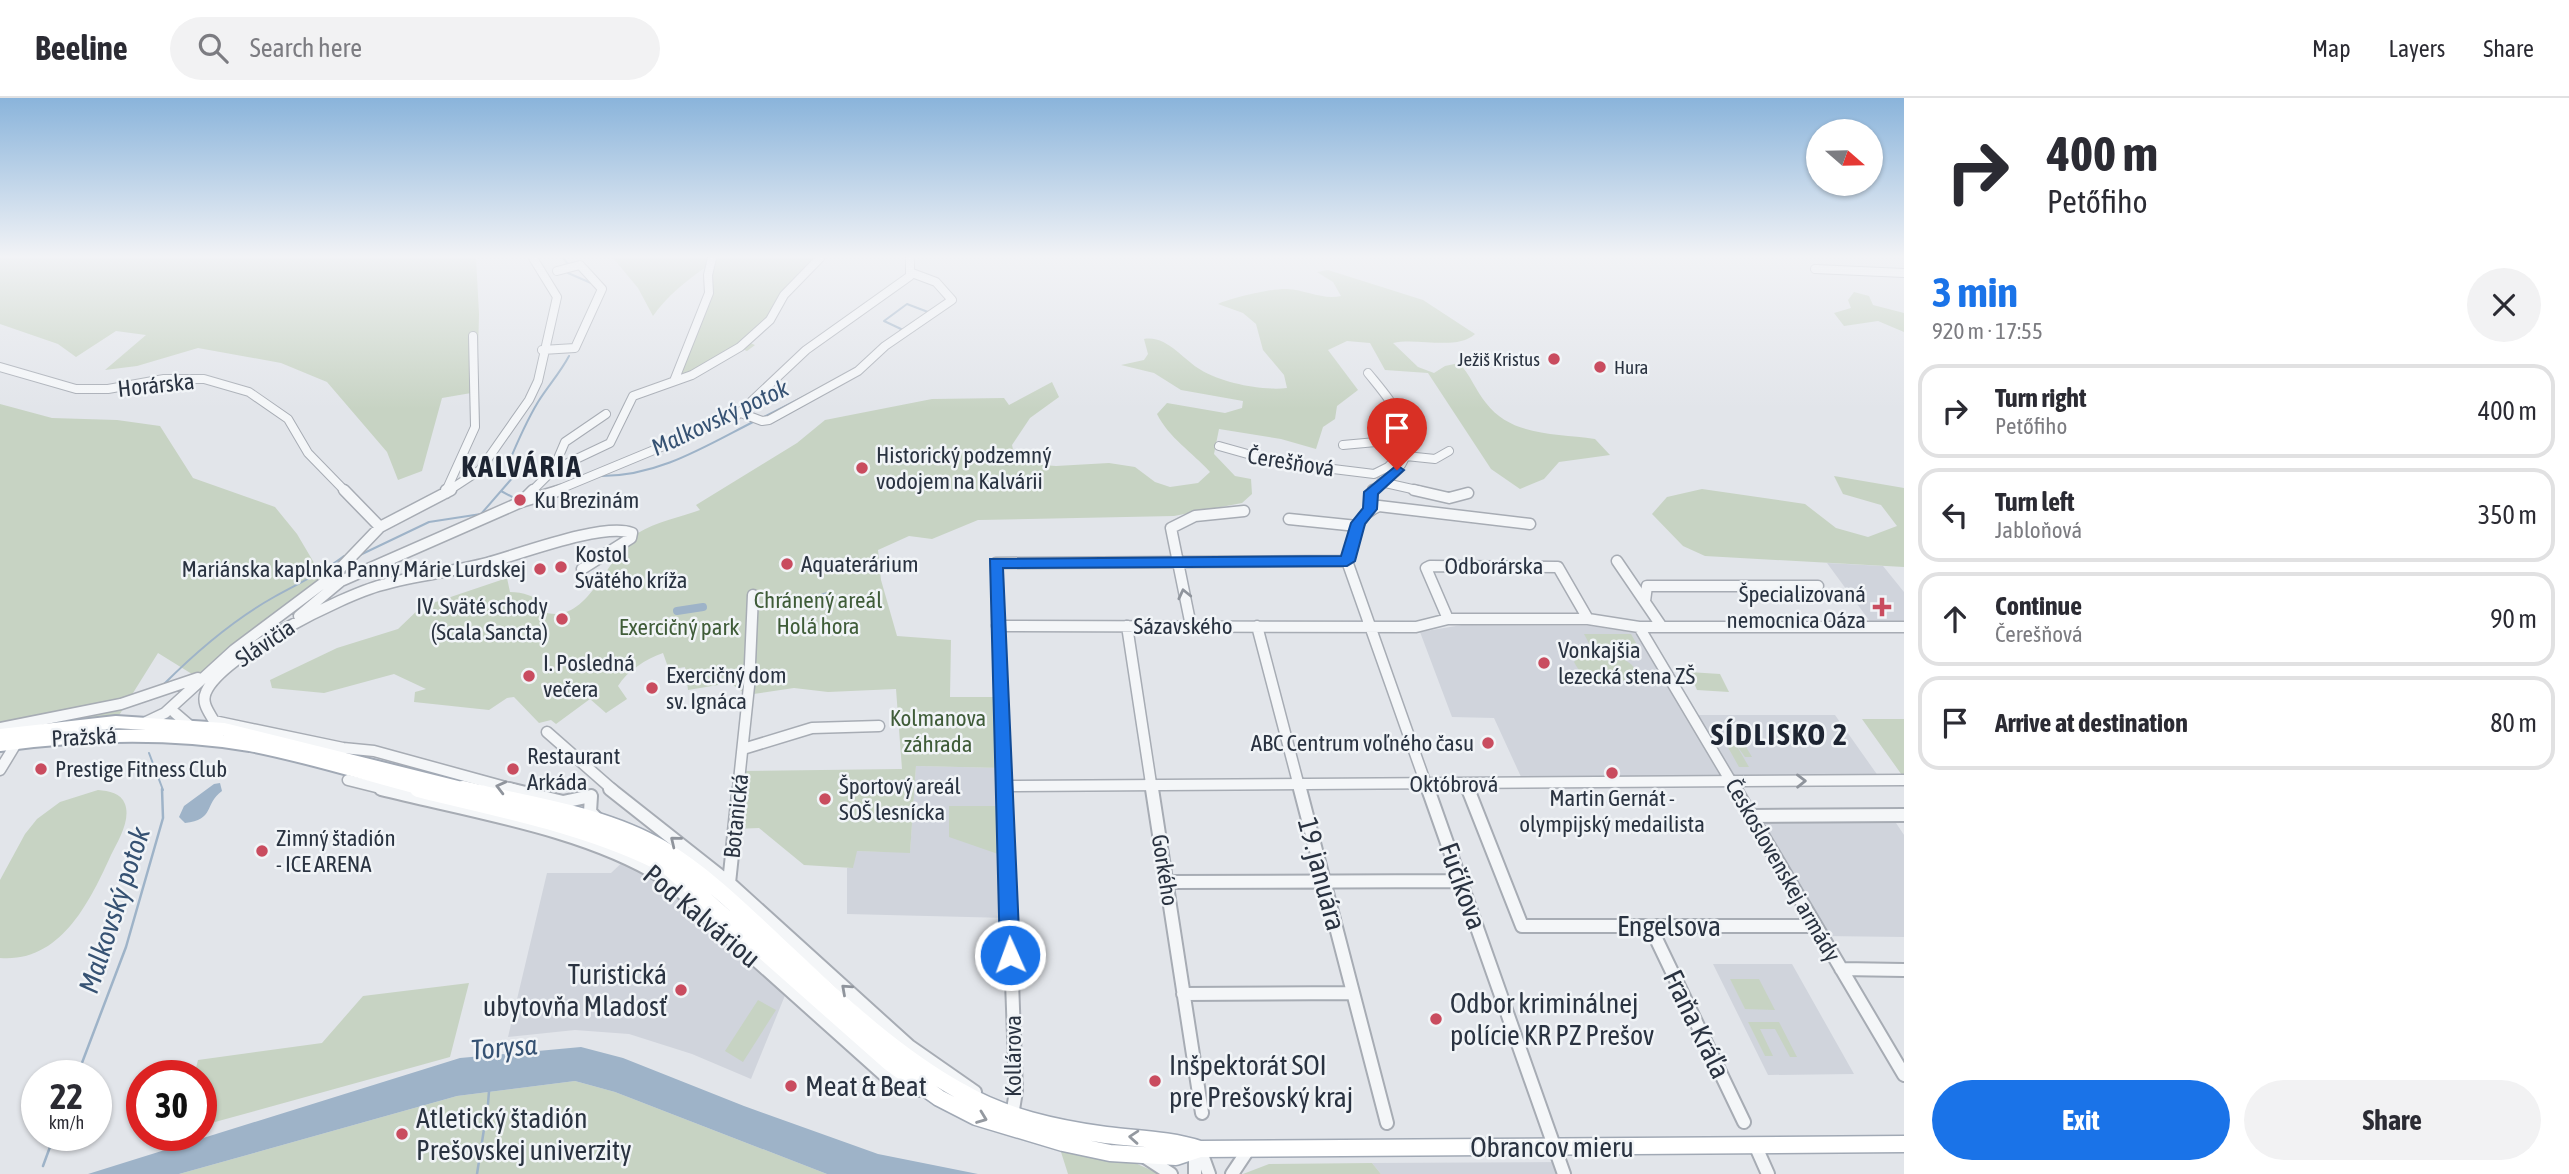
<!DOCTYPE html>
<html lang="en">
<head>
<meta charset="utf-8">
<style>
  :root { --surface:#fff; --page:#f2f2f3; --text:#2b2b33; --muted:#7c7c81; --line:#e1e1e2; --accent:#1a73e8 }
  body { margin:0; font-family:"Asap Condensed",sans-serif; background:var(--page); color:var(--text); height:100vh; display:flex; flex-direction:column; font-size:26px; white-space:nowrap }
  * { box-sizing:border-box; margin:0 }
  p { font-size:23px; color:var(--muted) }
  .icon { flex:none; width:38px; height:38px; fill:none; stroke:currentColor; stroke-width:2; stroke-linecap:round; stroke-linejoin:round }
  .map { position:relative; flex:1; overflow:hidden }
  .details { display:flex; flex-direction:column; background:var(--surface); width:665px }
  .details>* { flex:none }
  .hud { background:#fff; color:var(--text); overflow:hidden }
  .needle { width:46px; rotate:110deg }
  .buttons { position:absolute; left:1806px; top:21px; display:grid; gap:14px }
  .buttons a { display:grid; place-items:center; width:77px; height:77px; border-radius:50%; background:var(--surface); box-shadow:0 2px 5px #0004; font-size:35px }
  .speed { position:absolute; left:21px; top:962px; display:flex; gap:14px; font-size:35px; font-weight:700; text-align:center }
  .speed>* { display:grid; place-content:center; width:91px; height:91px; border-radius:50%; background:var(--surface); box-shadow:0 2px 5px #0004; line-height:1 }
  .speed small { font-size:18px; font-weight:400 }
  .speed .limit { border:10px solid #d22; background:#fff; color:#111 }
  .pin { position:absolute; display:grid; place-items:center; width:60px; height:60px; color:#fff; margin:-72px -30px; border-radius:50% 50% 50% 0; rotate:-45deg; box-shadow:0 0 7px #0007 }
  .pin .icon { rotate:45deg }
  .me { position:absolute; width:77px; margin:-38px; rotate:358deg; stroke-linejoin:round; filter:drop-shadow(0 0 5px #0008) }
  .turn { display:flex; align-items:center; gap:24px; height:147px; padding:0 28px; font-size:32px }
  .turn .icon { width:91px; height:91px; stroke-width:2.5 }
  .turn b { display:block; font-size:49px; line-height:60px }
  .round { display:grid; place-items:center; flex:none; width:74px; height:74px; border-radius:37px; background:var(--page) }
  .headline { display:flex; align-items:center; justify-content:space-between; height:119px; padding:0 28px }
  h1 { font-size:42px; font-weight:700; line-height:52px; color:var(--accent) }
  .action { display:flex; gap:14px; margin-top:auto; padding:14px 28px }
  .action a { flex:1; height:80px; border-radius:42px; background:var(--accent); color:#fff; font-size:28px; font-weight:700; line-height:80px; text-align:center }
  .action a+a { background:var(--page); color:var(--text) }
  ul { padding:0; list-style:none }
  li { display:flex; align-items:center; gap:21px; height:94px; margin:0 14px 10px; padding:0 14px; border:4px solid var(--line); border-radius:21px }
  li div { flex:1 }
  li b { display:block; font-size:26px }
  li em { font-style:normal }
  header { display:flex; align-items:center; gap:42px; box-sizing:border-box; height:98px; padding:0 35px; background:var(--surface); border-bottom:2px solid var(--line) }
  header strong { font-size:33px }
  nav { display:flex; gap:38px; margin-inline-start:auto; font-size:24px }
  .search { width:490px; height:63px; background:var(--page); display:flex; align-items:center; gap:18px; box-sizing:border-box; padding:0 24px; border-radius:38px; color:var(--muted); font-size:26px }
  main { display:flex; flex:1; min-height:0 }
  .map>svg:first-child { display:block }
  .built { fill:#d0d4dc }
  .green { fill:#c7d3c3 }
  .water { fill:#9eb3c8 }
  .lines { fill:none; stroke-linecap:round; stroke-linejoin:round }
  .stream-far1 { stroke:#9eb3c8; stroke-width:2 }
  .stream { stroke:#9eb3c8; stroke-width:2.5 }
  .canal { stroke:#9eb3c8; stroke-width:8 }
  .minor-far2-casing { stroke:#a7acb4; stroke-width:10 }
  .minor-far1-casing { stroke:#a7acb4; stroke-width:13 }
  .minor-casing { stroke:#a7acb4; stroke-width:16 }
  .major-far1-casing { stroke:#a1a9b5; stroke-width:16 }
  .major-casing { stroke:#a1a9b5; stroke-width:19 }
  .minor-far2 { stroke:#f4f6f8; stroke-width:8 }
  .minor-far1 { stroke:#f4f6f8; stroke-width:10 }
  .minor { stroke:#f4f6f8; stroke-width:12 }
  .major-far1 { stroke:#fff; stroke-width:12 }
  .major { stroke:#fff; stroke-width:16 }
  .oneway { stroke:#8f949c }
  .oneway2 { stroke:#9499a0 }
  .route { fill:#1a73e8; stroke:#114b97; stroke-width:2 }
  .poi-dot { fill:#c94c5f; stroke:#f1f4f7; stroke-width:2.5 }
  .labels { text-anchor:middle; stroke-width:5; stroke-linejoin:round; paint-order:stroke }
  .far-poi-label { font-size:19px; fill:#2a3341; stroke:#f1f4f7; text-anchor:end }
  .street-label { font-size:23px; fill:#2a3341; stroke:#f1f4f7 }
  .poi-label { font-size:23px; fill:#2a3341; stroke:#f1f4f7; text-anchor:start }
  .park-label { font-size:23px; fill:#3f5c38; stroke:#f1f4f7 }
  .water-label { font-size:24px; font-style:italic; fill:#365273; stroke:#f1f4f7 }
  .near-street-label { font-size:28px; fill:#2a3341; stroke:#f1f4f7 }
  .near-water-label { font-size:28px; font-style:italic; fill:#365273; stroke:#f1f4f7 }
  .near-poi-label { font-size:28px; fill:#2a3341; stroke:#f1f4f7; text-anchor:start }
  .district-label { font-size:30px; font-weight:bold; letter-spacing:2px; fill:#1d2432; stroke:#f1f4f7 }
</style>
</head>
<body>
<header>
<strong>Beeline</strong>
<div class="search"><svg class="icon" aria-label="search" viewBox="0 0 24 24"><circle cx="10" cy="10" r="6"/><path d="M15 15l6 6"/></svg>Search here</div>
<nav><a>Map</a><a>Layers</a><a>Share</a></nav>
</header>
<main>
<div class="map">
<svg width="1904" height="1076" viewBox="0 0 1904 1076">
  <rect width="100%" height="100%" fill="#e2e5ea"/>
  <path class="built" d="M1827 465 1883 468 1904 494V529H1874Z
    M1462 527 1590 528 1637 535 1724 682 1522 681 1494 620 1452 619 1420 534Z
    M1692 617H1835L1881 682 1733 685Z
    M916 668 1002 670 1008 820 847 816V770L853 769 855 753 910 754Z
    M1892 719 1904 737V839L1823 838 1754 720Z
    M628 759 665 781 786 895 751 981 692 956 629 936 575 932 508 939 547 775H611Z
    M1713 866H1792L1854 976 1768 977Z
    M1566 1064 1568 1076H1381L1372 1065Z"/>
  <path class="green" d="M0 160H476L479 216 477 294 442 300 422 373 398 382 387 354 327 284 281 265 198 250 137 268 105 272 146 237 116 233 76 259 58 246 0 226Z
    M613 160H820L794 185 748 244 755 247 747 253 740 250 698 277 676 281 708 195 706 169C687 182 666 199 653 218L638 190Z
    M1328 172 1423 202 1475 236C1457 253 1417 239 1393 245L1418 269 1434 275 1445 268 1459 265C1470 276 1476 293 1486 305 1512 339 1556 335 1595 341L1610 357 1559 364 1544 381 1520 391 1491 371 1428 275 1385 272 1370 245 1347 243 1328 252 1358 292 1337 308 1335 321 1323 329 1316 351 1281 341 1219 331 1214 356 1235 378 1251 381 1252 396 1242 405 1174 418 978 422 932 441 909 438 878 452 881 482 897 538 951 542 950 599H1000L1002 670 916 668 910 755 857 753 853 770 804 767 759 730 734 731 739 673 902 671 896 591 828 594 794 590 747 597 730 585 688 592 685 569 669 572 663 555C646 561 627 573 618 588L627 601 606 615 590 601 556 626 551 622 539 625 514 599 507 600 489 612 414 604 415 594 426 591 394 576 324 595 272 590 270 582 337 550 398 531 421 509 507 480 510 494C523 494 535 498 545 507L541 513C587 532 607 457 638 435 655 424 681 419 700 412L696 407 797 345 825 322 932 301 1004 300 1009 307 1052 284 1059 299 1030 320 1012 347 1016 365 1056 368 1109 365 1135 369 1155 384 1170 389 1198 385 1210 374C1192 354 1169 340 1157 316L1167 305 1225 315 1242 310 1243 303 1181 292 1154 275 1121 267 1144 262 1148 256 1144 241C1167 237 1183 262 1201 272 1222 285 1263 293 1287 290L1284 277 1263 252 1256 226 1243 215 1218 206C1231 200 1273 190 1287 191 1306 192 1323 202 1341 198L1333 184 1317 174Z
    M1854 194 1869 198 1873 207 1904 215V234L1878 223 1844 228 1834 215 1851 210 1848 202Z
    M0 306 52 320 117 322 160 328 193 380 275 409 297 436 323 480 200 581 158 555 118 619 0 635Z
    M1834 378 1904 390V469L1705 458 1683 448 1652 416 1667 399 1702 391 1805 406 1836 430 1868 439 1897 428 1881 407 1843 396Z
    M1584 536H1631L1641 554 1593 553Z
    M1578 559C1602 559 1630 552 1639 579L1634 582C1609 582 1587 590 1574 564Z
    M1689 574 1720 576 1729 594 1697 592Z
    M1862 621H1904V680Z
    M1720 635 1739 637 1752 659H1745L1735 645 1749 669H1739Z
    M98 692C109 693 121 695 125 706 131 722 118 743 111 757 90 803 61 865 0 860V782L25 736 37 721 60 704Z
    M949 708H997L998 756 949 739Z
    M1730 881H1759L1775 912 1745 911Z
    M469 885 450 959 204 1027 201 1025V978H194L198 962 322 945 363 898Z
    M758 902 776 912 743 964 725 953Z
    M1748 924H1779L1797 959H1790L1775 931H1760L1773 958H1765Z
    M575 983 615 994 827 1076H179L457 998Z
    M1063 1053 1135 1065 1160 1076H1068L1061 1054Z
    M1372 1065 1381 1076H1243L1269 1066Z"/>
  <path class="water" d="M220 685 222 693C204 706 215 722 185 725L179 719 184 708 214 686Z
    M581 949 623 960 744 1008 878 1056 978 1076H827L615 994 575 983 457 998 179 1076H88L460 960Z"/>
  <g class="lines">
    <path class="stream-far1" d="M563 160 569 167
      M568 175 591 185
      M900 234 901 231 884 223 907 206 928 214
      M764 319 809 296
      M602 378C658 378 704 349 753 324
      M501 393 516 401
      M360 457 429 424 481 416 514 378 507 369C516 347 526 324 538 304 548 288 560 275 569 258
      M804 502 827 495
      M164 586C197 553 233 522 274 499 299 485 322 475 344 458
      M149 655 163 692"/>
    <path class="stream" d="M77 978 126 849 163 720 162 691
      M488 1006 489 993
      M43 1068 54 1038
      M477 1076 487 1012"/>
    <path class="canal" d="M677 513 703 509"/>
    <g class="minor-far2-casing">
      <path id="minor-far2" d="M1815 171 1904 175
        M542 252 575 250 602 191 580 167 557 173
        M0 269 76 291H108L164 281H204L249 294 288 321 308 355 345 393
        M1368 275C1388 300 1426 340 1397 372 1390 380 1379 385 1372 393
        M674 283 709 195 708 177 712 160
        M741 315 762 323 769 322 858 273 885 248 952 202 936 184 912 175
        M1343 347 1398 342 1403 345 1404 355
        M1219 348 1276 364 1374 376 1388 369 1400 357 1406 359
        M1406 358 1435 361 1449 353
        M553 372 565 344 606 316
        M1381 384 1421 393
        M446 393 475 329 473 238
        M448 393 480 372 529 302 538 283 557 199 533 160
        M532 393 553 372 610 345 633 298 692 277 740 249 770 222 784 197 820 160
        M555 393 736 318 806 252 910 178V160"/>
    </g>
    <g class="minor-far1-casing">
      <path id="minor-far1" d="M344 392 380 429
        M1414 392 1449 400 1468 395
        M446 395V392
        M522 403 533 392
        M1370 410 1373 392
        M1289 421 1357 428
        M1617 463 1662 529
        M1645 503 1647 488H1818
        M299 518 341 483 521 404 561 392
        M1448 521 1426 470 1430 468 1558 469 1588 521
        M997 528 1416 529 1448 521H1588L1639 529H1904
        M1127 528 1152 692
        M1191 528 1171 430 1195 418 1244 413
        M1257 528 1300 692
        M1639 529 1736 692
        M175 615 189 627
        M146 624 165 615 234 552 334 477 380 429 451 392
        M0 630 121 606 198 580
        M547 634 613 692
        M743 651 812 630 879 628
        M0 672 17 644
        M348 682 388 692
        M1466 686 1468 692
        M1004 688 1904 682
        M516 692 374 653 343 650 214 623C209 614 201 605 206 594 221 558 343 497 382 487 416 477 452 474 487 465 518 457 603 424 632 435L631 440 582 471
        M738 692 749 588 753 497
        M1005 692 996 465 1347 463
        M1428 692 1347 463C1354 441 1355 417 1379 408L1530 426"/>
    </g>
    <g class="minor-casing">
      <path id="minor" d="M381 691C469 713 585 731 662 779 692 798 715 832 746 853L888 980 919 992
        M509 691 563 704 591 698 590 714 597 721
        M610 691 729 785 909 948 975 994
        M1005 691 1016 993 1012 1018
        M1152 691 1202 1015
        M1300 691 1387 1025
        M1428 691 1564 1076
        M1468 691 1522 828H1816
        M1735 691 1904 977
        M1752 718 1904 717
        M1167 784 1461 783
        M729 785 739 691
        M1650 828 1744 1024
        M1841 871 1904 872
        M1183 896 1353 895
        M1756 1049 1768 1076
        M1200 1051 1209 1076
        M1145 1059 1171 1076
        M1195 1076V1062L1200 1051
        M1232 1076 1248 1052"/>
    </g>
    <g class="major-far1-casing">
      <path id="major-far1" d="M0 637 116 624 224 631 470 692
        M0 647C83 636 166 633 250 647 308 658 367 677 425 692"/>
    </g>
    <g class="major-casing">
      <path id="major" d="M418 691C502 712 590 728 667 768L890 965 939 1000 976 1019 1063 1045 1110 1055 1176 1059 1200 1051 1904 1046
        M463 691C528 707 603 716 661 750 703 775 739 810 775 844 833 898 890 954 960 993 1004 1019 1056 1030 1106 1037 1138 1041 1169 1041 1200 1051"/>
    </g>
    <use href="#minor-far2" class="minor-far2"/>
    <use href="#minor-far1" class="minor-far1"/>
    <use href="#minor" class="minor"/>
    <use href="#major-far1" class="major-far1"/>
    <use href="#major" class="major"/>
  </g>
  <defs><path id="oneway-chevron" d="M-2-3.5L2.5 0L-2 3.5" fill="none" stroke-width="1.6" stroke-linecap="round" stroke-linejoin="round" transform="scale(1.75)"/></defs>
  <g class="oneway">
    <use href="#oneway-chevron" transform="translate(1184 496) rotate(-103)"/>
    <use href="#oneway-chevron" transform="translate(1801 683) rotate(-1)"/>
    <use href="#oneway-chevron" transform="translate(501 689) rotate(-166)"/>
    <use href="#oneway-chevron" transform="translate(675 743) rotate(-141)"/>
    <use href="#oneway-chevron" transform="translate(846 891) rotate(-138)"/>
  </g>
  <g class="oneway2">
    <use href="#oneway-chevron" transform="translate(982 1020) rotate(21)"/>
    <use href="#oneway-chevron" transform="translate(1134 1039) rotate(-176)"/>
  </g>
  <linearGradient id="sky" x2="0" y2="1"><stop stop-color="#8ab4db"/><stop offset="0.51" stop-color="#f2f3f6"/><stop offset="1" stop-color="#f2f3f6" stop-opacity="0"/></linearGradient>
  <rect width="1904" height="311" fill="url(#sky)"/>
  <path class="route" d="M1397 367 1404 372 1378 396 1377 411 1365 426 1355 463 1347 468 1003 470 1020 857 1017 863 1010 866 1003 863 1000 857 990 461 1341 458 1351 425 1363 410 1364 394Z"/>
  <g class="poi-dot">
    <circle cx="1554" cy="261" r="7"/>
    <circle cx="1600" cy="269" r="7"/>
    <circle cx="862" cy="370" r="7"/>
    <circle cx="520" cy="402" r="7"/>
    <circle cx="787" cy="466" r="7"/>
    <circle cx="561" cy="469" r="7"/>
    <circle cx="540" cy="471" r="7"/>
    <path d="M1878.5 498.5h7v7h7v7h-7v7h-7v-7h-7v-7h7z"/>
    <circle cx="562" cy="521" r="7"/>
    <circle cx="1544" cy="565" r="7"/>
    <circle cx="529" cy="578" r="7"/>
    <circle cx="652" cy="590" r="7"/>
    <circle cx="1488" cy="645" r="7"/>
    <circle cx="41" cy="671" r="7"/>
    <circle cx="513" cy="671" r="7"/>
    <circle cx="1612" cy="675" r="7"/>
    <circle cx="825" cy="701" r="7"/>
    <circle cx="262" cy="753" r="7"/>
    <circle cx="681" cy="892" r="7"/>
    <circle cx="1436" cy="921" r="7"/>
    <circle cx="1155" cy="983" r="7"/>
    <circle cx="791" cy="988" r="7"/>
    <circle cx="402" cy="1036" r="7"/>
  </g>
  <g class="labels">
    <g class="far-poi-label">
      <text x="1540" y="268">Ježiš Kristus</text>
      <text x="1614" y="276" text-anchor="start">Hura</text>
    </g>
    <g class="street-label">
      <text transform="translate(156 287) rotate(-6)" y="8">Horárska</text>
      <text transform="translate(1291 364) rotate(9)" y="8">Čerešňová</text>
      <text x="1494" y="476">Odborárska</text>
      <text x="1183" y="536">Sázavského</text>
      <text transform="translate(265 545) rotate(-34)" y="8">Slávičia</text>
      <text transform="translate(84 639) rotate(-3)" y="8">Pražská</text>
      <text x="1454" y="694">Októbrová</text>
      <text transform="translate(736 718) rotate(-84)" y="8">Botanická</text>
      <text transform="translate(1165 772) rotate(81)" y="8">Gorkého</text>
      <text transform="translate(1783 772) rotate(60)" y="8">Československej armády</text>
      <text transform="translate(1013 958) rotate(-90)" y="8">Kollárova</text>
    </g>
    <g class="poi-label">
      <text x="876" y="365">Historický podzemný<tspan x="876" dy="26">vodojem na Kalvárii</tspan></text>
      <text x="534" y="410">Ku Brezinám</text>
      <text x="575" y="464">Kostol<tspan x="575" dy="26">Svätého kríža</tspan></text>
      <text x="801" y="474">Aquaterárium</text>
      <text x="526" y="479" text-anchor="end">Mariánska kaplnka Panny Márie Lurdskej</text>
      <text x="1866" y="504" text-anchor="end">Špecializovaná<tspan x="1866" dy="26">nemocnica Oáza</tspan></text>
      <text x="548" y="516" text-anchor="end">IV. Sväté schody<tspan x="548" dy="26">(Scala Sancta)</tspan></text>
      <text x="1558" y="560">Vonkajšia<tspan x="1558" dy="26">lezecká stena ZŠ</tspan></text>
      <text x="543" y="573">I. Posledná<tspan x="543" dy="26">večera</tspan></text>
      <text x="666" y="585">Exercičný dom<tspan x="666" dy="26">sv. Ignáca</tspan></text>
      <text x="1474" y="653" text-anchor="end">ABC Centrum voľného času</text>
      <text x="527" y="666">Restaurant<tspan x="527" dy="26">Arkáda</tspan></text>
      <text x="55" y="679">Prestige Fitness Club</text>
      <text x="839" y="696">Športový areál<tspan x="839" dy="26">SOŠ lesnícka</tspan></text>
      <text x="1612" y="708" text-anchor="middle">Martin Gernát -<tspan x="1612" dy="26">olympijský medailista</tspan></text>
      <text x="276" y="748">Zimný štadión<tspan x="276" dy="26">- ICE ARENA</tspan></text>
    </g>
    <g class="park-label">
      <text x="818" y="510">Chránený areál<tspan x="818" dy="26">Holá hora</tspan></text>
      <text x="679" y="537">Exercičný park</text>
      <text x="938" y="628">Kolmanova<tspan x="938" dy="26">záhrada</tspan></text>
    </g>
    <g class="water-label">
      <text transform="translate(720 320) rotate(-25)" y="8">Malkovský potok</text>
    </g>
    <g class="near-street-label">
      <text transform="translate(1322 776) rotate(75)" y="10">19. januára</text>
      <text transform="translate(1463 788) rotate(70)" y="10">Fučíkova</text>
      <text transform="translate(702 818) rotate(40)" y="10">Pod Kalváriou</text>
      <text x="1669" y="838">Engelsova</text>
      <text transform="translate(1697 926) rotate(64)" y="10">Fraňa Kráľa</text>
      <text x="1552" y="1059">Obrancov mieru</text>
    </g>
    <g class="near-water-label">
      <text transform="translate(114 812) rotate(-72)" y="10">Malkovský potok</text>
      <text transform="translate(504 949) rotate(-5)" y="10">Torysa</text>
    </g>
    <g class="near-poi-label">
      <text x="667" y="886" text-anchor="end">Turistická<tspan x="667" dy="32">ubytovňa Mladosť</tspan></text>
      <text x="1450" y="915">Odbor kriminálnej<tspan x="1450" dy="32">polície KR PZ Prešov</tspan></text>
      <text x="1169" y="977">Inšpektorát SOI<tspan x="1169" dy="32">pre Prešovský kraj</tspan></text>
      <text x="805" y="998">Meat &amp; Beat</text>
      <text x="416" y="1030">Atletický štadión<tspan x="416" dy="32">Prešovskej univerzity</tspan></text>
    </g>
    <g class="district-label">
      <text x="522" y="379">KALVÁRIA</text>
      <text x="1780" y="647">SÍDLISKO 2</text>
    </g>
  </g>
</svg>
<div class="buttons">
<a><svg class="needle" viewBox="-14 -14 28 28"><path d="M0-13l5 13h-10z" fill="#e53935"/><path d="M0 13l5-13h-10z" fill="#7c7c81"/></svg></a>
</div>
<div class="speed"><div>22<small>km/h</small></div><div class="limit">30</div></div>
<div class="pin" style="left:1397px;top:372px;background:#d93025"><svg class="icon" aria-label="arrive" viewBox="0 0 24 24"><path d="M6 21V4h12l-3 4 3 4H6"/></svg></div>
<svg class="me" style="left:1010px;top:857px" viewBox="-20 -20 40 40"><circle r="17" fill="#1a73e8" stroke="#fff" stroke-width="3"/><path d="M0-11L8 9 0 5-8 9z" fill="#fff"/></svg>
</div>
<section class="details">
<div class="hud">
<div class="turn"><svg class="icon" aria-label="right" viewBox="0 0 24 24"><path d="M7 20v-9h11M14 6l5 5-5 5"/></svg><div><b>400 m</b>Petőfiho</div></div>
</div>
<div class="headline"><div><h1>3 min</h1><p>920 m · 17:55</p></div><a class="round"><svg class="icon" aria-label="close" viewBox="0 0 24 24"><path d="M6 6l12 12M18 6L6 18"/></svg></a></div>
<ul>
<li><svg class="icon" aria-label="right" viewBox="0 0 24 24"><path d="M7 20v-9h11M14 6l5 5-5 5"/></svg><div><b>Turn right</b><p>Petőfiho</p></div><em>400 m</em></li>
<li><svg class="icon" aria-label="left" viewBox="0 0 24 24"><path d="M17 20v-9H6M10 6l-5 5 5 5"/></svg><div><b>Turn left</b><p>Jabloňová</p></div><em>350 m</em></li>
<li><svg class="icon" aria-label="ahead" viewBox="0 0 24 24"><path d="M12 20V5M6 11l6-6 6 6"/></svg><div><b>Continue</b><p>Čerešňová</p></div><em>90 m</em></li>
<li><svg class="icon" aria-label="arrive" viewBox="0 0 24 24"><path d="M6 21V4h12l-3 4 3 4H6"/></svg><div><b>Arrive at destination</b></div><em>80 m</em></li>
</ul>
<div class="action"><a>Exit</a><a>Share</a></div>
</section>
</main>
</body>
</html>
